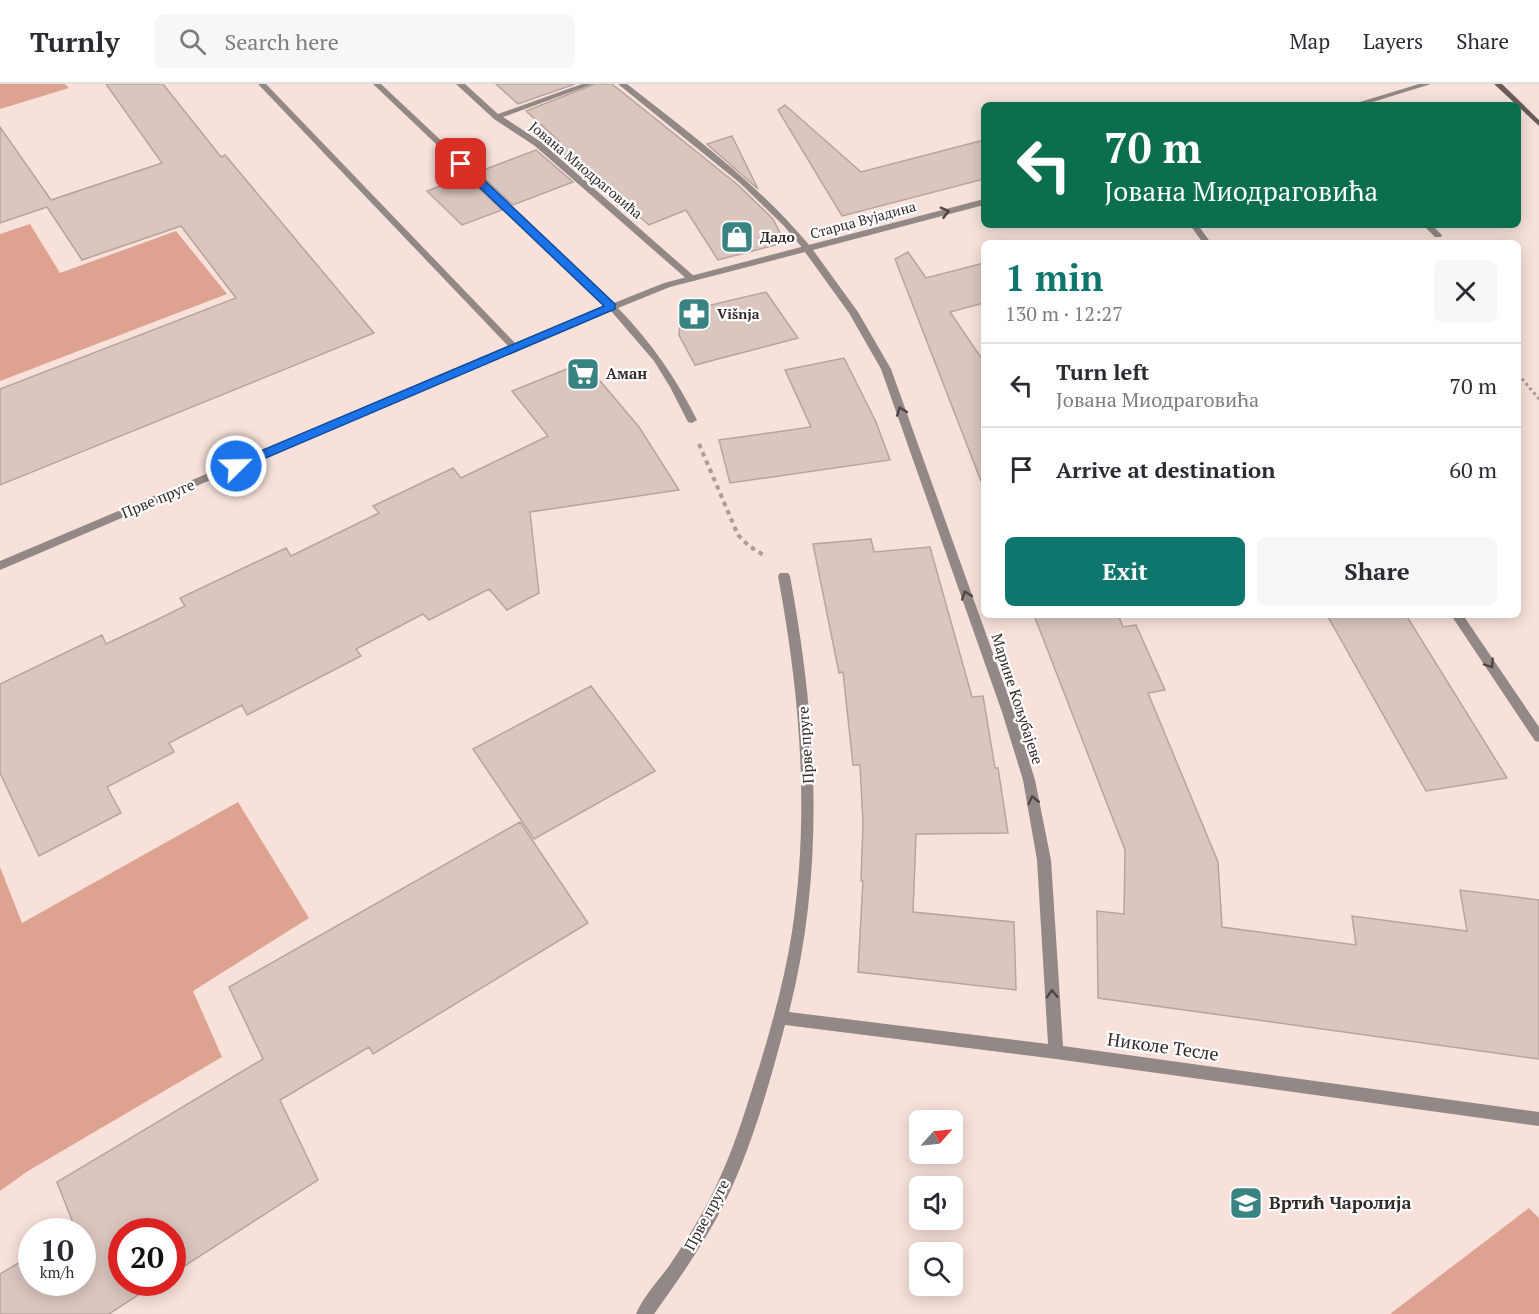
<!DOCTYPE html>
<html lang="en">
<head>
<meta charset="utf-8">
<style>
  :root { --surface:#fff; --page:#f7f7f7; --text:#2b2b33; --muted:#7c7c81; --line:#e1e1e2; --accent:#0f766e }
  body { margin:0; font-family:"PT Serif",serif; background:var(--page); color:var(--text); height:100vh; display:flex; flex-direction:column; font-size:22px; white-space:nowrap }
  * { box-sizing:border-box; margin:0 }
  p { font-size:20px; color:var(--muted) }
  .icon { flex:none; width:33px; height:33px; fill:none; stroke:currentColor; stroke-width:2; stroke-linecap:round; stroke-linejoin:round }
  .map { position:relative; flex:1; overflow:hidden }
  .drawer { position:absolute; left:981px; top:156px; width:540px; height:378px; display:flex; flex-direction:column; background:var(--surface); border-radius:9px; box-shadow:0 3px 15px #0003 }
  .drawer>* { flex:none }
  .hud { position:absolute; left:981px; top:18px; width:540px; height:126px; border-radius:9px; box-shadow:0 3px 15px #0003; background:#0b6e4f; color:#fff; overflow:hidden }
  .needle { width:39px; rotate:63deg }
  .controls { position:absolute; left:909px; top:1026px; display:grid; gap:12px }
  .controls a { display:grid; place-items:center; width:54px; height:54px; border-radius:9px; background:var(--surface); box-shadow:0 3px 15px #0003; font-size:30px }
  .speed { position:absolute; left:18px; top:1134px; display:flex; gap:12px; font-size:30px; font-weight:700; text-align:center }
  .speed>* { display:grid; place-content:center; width:78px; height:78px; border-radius:50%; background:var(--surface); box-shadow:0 3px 15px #0003; line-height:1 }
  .speed small { font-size:15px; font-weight:400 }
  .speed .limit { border:9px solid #d22; background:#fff; color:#111 }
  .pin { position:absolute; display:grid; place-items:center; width:51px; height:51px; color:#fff; margin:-26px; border-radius:12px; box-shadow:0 3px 9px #0006 }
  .me { position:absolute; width:66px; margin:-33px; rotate:67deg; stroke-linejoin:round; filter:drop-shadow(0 0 4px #0008) }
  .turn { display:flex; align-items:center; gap:21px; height:126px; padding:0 24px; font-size:27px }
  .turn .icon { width:78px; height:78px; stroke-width:2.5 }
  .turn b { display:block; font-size:42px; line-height:51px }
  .round { display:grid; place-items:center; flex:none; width:63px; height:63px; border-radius:9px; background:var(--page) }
  .summary { display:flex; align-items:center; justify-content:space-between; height:102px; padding:0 24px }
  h1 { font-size:36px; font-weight:800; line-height:45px; color:var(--accent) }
  .primary-button { display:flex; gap:12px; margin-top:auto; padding:12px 24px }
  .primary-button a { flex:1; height:69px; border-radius:9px; background:var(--accent); color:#fff; font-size:24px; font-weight:800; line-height:69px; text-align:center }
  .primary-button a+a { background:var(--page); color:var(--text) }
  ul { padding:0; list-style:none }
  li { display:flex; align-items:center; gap:18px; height:84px; padding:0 24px; border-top:2px solid var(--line) }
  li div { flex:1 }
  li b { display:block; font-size:22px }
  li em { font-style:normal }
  header { display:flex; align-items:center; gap:36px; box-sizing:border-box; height:84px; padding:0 30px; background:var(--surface); border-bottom:2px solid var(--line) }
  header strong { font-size:28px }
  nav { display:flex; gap:33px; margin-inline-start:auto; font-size:21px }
  .search { width:420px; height:54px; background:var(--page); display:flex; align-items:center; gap:15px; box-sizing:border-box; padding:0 21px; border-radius:9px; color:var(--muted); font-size:22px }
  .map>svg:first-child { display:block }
  .green { fill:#dea290 }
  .building { fill:#dbc6bf; stroke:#b8a39d; stroke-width:1.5 }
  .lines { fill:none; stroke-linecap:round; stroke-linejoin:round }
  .path-far1 { stroke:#ac9b96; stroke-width:3; stroke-dasharray:3 3; stroke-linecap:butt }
  .path { stroke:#ac9b96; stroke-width:4; stroke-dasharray:4.5 4.5; stroke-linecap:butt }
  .service { fill:#928986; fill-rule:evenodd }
  .minor { fill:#928986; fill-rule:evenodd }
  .secondary { fill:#6a5d59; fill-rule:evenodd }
  .oneway { stroke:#4f4644 }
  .route { fill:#1a73e8; stroke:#114b97; stroke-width:1.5 }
  .labels { text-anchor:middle; stroke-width:4.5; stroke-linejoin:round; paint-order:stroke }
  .far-street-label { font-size:14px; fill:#322a27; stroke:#fff }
  .far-poi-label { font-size:14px; font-weight:bold; fill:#322a27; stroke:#fff; text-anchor:start }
  .poi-label { font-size:15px; font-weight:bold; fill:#322a27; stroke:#fff; text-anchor:start }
  .street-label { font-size:15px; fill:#322a27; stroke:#fff }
  .near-street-label { font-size:18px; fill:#322a27; stroke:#fff }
  .near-poi-label { font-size:18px; font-weight:bold; fill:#322a27; stroke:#fff; text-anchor:start }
</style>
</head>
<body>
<header>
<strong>Turnly</strong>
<div class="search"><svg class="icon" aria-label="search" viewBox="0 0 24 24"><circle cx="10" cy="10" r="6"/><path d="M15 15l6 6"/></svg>Search here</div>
<nav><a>Map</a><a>Layers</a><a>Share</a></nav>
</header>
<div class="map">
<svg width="1539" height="1230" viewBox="0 0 1539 1230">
  <rect width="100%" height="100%" fill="#f7e1da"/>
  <path class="green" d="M0 0H65L69 4 0 25Z
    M30 140 60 189 176 147 227 210 0 297V150Z
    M238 718 309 834 193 907 222 973 28 1087 0 1107V783L22 839Z
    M1529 1124 1539 1134V1230H1390Z"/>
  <path class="building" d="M106 0H163L221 73 225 71 374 249 0 401V305L236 214 181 142 82 176 47 123 0 139V43L51 116 162 79Z
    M496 0H575L518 20Z
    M595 0H612L738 101 773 135 780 149 777 150 783 159 718 176 686 126 649 141 591 91 585 93 548 61 559 57 526 27Z
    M785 21 861 88 984 56V95L842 132 778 26Z
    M732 52 758 105 707 60Z
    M536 66 573 98 513 121 478 88Z
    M466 92 502 126 462 141 427 107Z
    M908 168 926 194 984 179V219L950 228 984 278V396L981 397 895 175Z
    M766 208 798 254 695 281 679 251 681 228Z
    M844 274 876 338 890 376 730 399 719 356 811 343 785 286Z
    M584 278 639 343 679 406 530 428 539 509 507 526 489 505 429 536 423 530 356 565 361 572 247 631 242 621 169 659 174 668 107 703 121 729 39 772 0 689V600L102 551 106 560 144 542 185 522 180 514 286 464 291 472 330 453 379 429 373 422 453 384 461 394 548 352 512 307Z
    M871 455 874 468 930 463 972 613 983 612 995 684H998L1008 749 916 750 913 828 1014 838 1016 906 858 888 863 797H861L863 739 860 681H853L843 588 839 589 813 460Z
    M1034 531H1118L1123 543 1136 541 1165 606 1148 609 1218 778 1222 843 1356 861 1352 832 1467 847 1460 806 1539 816V975L1098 914 1097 827 1124 830 1125 766Z
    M1327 531H1406L1507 694 1426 707Z
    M591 602 655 687 534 755 473 665Z
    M520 738 588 839 373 970 369 963 280 1016 318 1096 172 1190V1148H122V1198H158L109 1230H0V1190L32 1171V1198H82V1148H70L75 1144 57 1098 263 975 229 903Z"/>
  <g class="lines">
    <path class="path-far1" d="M1518 290 1539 315"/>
    <path class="path" d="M699 360 738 451 749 462 765 472"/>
    <path class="service" d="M456 0H465L498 30 582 0H593L503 33 541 58 695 193V197H689L535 62 494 35Z
      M618 0H627C692 51 757 99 810 162V166H804L784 142 740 99Z
      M1423 141H1432L1442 151 1441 153H1435Z
      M514 260 519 263 517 265 0 486V477Z"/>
    <path class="minor" d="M258 0H266L515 259 606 222 373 0H381L614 219 664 199 984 115V121L813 166 858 228 891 285 1014 628 1035 696 1051 776 1063 962 1539 1028V1042L1056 975 785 941C769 1001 752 1063 725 1118 705 1158 680 1194 654 1230H636C643 1213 658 1197 669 1182 689 1153 707 1123 721 1091 737 1056 748 1018 760 980 773 937 785 893 792 848 810 729 800 610 778 492L780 489H788L790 492C817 638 826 783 789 928L1048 960 1037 776 1023 696 1002 628 881 285 849 229 805 168 670 203 618 224C651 258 676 294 697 336L692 339 688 338 670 303 654 277 611 227 517 265H511Z
      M1419 0H1431L1363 21H1350Z
      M1190 141H1198L1211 159H1203Z
      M1451 531H1463L1539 643V658L1535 657Z"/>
    <path class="secondary" d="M1494 0H1502L1539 36V42Z"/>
  </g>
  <defs><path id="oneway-chevron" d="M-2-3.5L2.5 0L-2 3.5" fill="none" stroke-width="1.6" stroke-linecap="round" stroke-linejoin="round" transform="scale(1.5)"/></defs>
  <g class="oneway">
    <use href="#oneway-chevron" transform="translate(945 128) rotate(-15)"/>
    <use href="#oneway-chevron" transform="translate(901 327) rotate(-110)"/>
    <use href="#oneway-chevron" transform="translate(966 511) rotate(-110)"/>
    <use href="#oneway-chevron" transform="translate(1490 580) rotate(56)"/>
    <use href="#oneway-chevron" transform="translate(1033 716) rotate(-103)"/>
    <use href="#oneway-chevron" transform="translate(1052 910) rotate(-93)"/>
  </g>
  <path class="route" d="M457 77H464L615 220V225L240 385H232V379L604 222 457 82Z"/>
  <defs>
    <g id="shop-square" transform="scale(1.725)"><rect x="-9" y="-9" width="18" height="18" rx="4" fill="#3a8383" stroke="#fff"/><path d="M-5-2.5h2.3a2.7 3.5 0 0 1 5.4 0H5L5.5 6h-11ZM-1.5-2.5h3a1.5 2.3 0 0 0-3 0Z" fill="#fff"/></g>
    <g id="pharmacy-square" transform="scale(1.725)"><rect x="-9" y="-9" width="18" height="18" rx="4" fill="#3a8383" stroke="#fff"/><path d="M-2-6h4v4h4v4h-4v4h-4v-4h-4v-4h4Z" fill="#fff"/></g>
    <g id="supermarket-square" transform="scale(1.725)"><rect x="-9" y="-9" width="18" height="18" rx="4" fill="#3a8383" stroke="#fff"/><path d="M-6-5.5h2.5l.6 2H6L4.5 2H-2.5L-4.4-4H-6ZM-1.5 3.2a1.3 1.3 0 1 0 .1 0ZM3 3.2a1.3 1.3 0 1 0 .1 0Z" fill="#fff"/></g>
    <g id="school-square" transform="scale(1.725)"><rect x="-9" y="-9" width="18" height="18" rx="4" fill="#3a8383" stroke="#fff"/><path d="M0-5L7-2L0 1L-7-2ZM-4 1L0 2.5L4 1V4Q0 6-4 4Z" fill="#fff"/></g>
  </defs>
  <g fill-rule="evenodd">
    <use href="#shop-square" x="737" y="153"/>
    <use href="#pharmacy-square" x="694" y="230"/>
    <use href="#supermarket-square" x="583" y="290"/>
    <use href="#school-square" x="1246" y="1119"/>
  </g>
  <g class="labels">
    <g class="far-street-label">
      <text transform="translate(586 86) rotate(40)" y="5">Јована Миодраговића</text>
      <text transform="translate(863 136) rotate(-15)" y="5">Старца Вујадина</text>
    </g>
    <g class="far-poi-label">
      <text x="760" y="158">Дадо</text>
      <text x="717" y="235">Višnja</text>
    </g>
    <g class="poi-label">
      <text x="606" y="295">Аман</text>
    </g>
    <g class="street-label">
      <text transform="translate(158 415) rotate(-23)" y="5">Прве пруге</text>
      <text transform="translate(1017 615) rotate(72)" y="5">Марине Кољубајеве</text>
      <text transform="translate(806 661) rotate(-94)" y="5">Прве пруге</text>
      <text transform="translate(707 1131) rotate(-62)" y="5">Прве пруге</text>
    </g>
    <g class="near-street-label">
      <text transform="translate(1163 963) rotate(8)" y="6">Николе Тесле</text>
    </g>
    <g class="near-poi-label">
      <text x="1269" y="1125">Вртић Чаролија</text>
    </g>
  </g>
</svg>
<div class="controls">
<a><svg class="needle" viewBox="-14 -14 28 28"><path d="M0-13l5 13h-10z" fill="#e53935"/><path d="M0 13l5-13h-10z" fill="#7c7c81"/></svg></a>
<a><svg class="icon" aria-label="sound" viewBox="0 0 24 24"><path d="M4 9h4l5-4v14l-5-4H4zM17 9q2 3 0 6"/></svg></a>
<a><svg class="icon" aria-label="search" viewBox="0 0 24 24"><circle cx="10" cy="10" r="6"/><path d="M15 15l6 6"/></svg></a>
</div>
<div class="speed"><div>10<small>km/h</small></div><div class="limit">20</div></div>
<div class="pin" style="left:461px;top:80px;background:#d93025"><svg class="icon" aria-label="arrive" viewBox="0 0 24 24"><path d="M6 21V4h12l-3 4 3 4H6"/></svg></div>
<svg class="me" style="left:236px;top:382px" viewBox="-20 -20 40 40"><circle r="17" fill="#1a73e8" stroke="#fff" stroke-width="3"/><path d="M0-11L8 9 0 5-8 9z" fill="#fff"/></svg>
<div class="hud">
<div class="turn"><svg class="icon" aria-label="left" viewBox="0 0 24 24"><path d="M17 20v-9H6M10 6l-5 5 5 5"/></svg><div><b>70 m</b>Јована Миодраговића</div></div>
</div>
<section class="drawer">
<div class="summary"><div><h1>1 min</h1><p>130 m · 12:27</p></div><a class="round"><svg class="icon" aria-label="close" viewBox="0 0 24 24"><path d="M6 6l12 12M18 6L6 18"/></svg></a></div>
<ul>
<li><svg class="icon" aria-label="left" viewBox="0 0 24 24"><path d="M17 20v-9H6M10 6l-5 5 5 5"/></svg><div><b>Turn left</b><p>Јована Миодраговића</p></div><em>70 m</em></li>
<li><svg class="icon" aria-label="arrive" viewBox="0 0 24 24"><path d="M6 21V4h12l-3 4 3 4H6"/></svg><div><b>Arrive at destination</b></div><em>60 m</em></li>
</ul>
<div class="primary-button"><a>Exit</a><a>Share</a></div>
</section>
</div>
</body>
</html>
